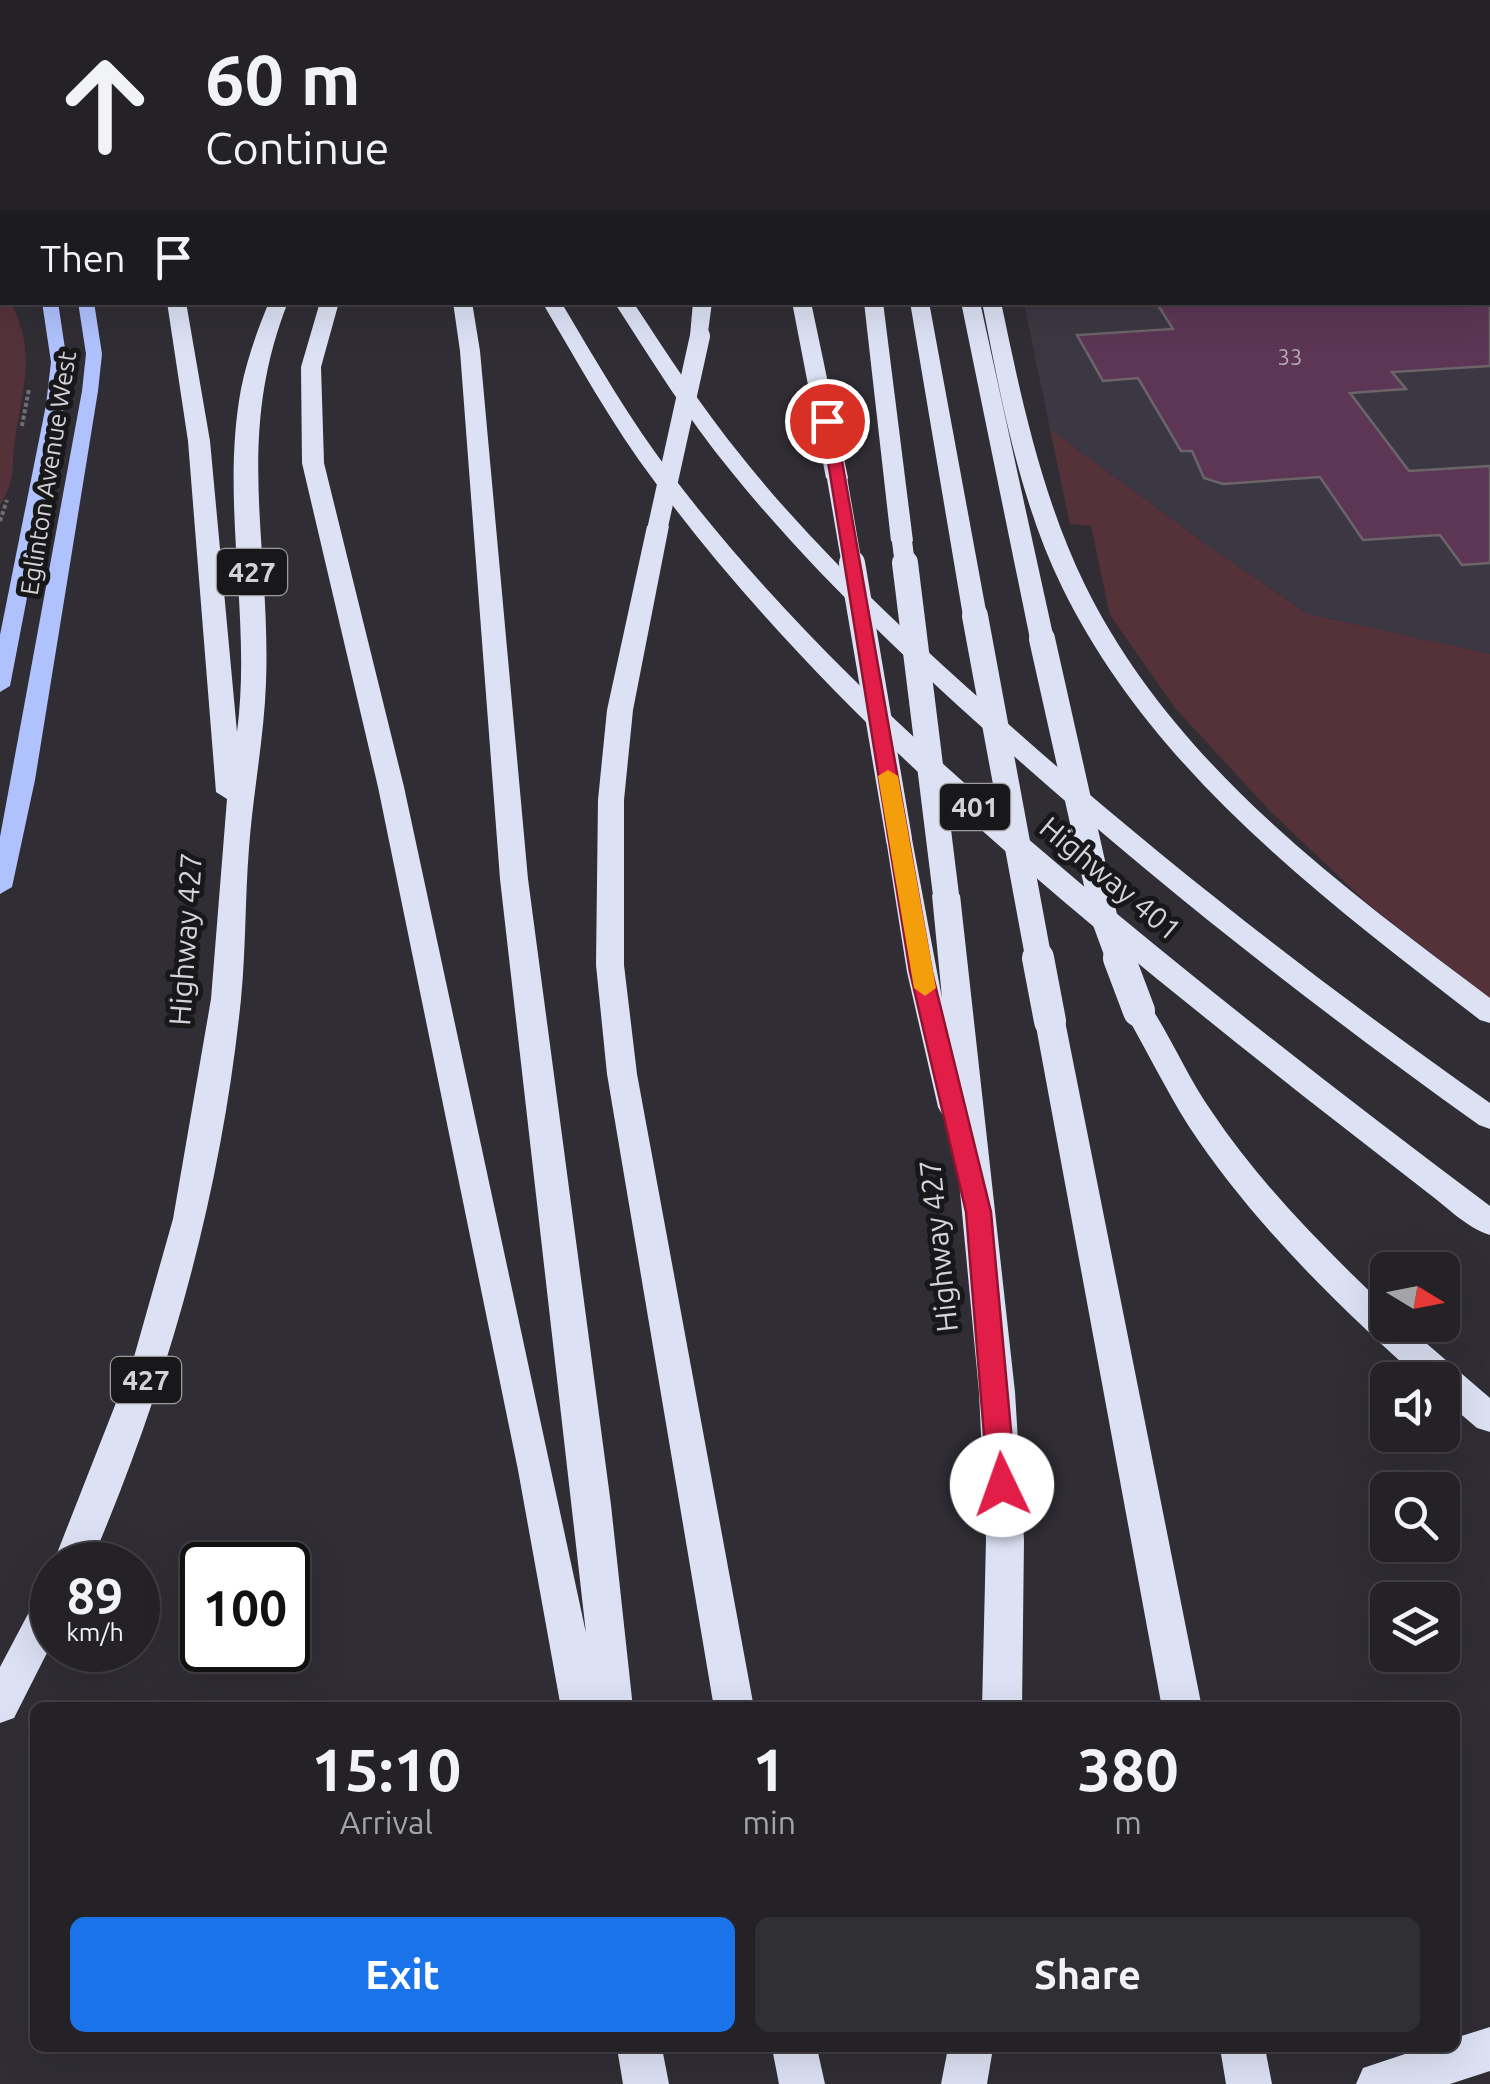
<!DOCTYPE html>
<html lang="en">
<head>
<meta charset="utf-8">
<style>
  :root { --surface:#242227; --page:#302f33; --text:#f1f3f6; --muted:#a3a4a7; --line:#413f44; --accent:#1a73e8 }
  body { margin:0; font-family:Ubuntu,sans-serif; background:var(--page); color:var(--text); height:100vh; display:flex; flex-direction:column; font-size:38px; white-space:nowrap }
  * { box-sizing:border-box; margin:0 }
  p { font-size:32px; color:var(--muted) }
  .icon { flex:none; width:55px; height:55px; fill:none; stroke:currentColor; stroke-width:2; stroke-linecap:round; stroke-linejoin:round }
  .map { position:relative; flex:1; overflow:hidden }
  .panel { position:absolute; left:30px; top:1702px; width:1430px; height:350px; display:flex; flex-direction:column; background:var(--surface); border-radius:15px; box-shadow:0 10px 40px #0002,0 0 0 2px var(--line) }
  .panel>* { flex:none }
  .guide { position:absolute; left:0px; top:0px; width:1490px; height:305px; box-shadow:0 10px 40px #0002,0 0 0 2px var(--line); background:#242227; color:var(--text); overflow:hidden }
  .needle { width:65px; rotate:100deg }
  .fabs { position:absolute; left:1370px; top:1252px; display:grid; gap:20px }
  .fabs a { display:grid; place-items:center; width:90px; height:90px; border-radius:15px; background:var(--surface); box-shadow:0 10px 40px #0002,0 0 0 2px var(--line); font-size:50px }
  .speed { position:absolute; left:30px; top:1542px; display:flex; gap:20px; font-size:50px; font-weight:700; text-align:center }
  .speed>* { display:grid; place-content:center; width:130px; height:130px; border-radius:50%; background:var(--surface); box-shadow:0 10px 40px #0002,0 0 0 2px var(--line); line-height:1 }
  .speed small { font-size:25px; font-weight:400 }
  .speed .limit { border:5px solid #111; border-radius:15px; background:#fff; color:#111 }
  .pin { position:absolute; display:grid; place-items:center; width:85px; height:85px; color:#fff; margin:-42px; border:5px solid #fff; border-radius:50%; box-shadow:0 2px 10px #0007 }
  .me { position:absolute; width:110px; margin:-55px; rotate:357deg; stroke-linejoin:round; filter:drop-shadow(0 0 8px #0008) }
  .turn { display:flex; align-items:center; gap:35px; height:210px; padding:0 40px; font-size:45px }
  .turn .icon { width:130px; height:130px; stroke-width:2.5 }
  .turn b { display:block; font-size:70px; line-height:85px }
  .then { display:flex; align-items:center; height:95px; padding:0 40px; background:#0003; gap:20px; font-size:38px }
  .eta { display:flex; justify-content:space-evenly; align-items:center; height:170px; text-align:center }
  .eta b { font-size:60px; font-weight:700; line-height:70px }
  .button { display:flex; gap:20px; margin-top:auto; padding:20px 40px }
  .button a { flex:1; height:115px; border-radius:15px; background:var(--accent); color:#fff; font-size:40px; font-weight:700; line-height:115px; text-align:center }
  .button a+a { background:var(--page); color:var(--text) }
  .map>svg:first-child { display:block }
  .built { fill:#3c3843 }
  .green { fill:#55323a }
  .building { fill:#5c3654; stroke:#6b656a; stroke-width:2.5 }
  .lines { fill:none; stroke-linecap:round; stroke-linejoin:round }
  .path { stroke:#706e73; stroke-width:4; stroke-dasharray:4 2.5; stroke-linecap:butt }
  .lane { fill:#6e789d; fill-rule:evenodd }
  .primary { fill:#b0c2fe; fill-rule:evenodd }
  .highway { fill:#dce2f4; fill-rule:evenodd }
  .highway-bridge-far2 { stroke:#dce2f4; stroke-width:20 }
  .highway-bridge-far1 { stroke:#dce2f4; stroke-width:26 }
  .highway-bridge { stroke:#dce2f4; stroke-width:32 }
  .route { fill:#e11d48; stroke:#92132f; stroke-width:2.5 }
  .slow { fill:#f59e0b }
  .labels { text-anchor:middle; stroke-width:10; stroke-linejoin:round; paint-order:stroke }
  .far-number-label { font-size:22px; fill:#b6abb6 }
  .far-street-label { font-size:25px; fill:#d4d2d6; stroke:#181719 }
  .shield { fill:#181719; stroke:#9c9a9d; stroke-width:2.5 }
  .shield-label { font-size:28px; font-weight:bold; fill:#d4d2d6 }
  .street-label { font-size:30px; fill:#d4d2d6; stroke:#181719 }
</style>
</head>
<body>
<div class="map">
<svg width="1490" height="2084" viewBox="0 0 1490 2084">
  <rect width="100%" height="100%" fill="#302e34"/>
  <path class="built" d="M1488 33H1490V654L1308 614 1208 546 1050 429 1024 303 1488 302Z"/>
  <path class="green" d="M0 280 2 302 11 303C37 353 22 388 15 439 10 473 18 472 0 506Z
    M1050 429 1208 546 1308 614 1490 654V999L1367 903 1270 811 1175 708 1110 615 1091 526 1070 524Z"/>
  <path class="building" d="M1156 302H1490V366L1392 372 1406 389 1350 393 1409 471 1490 466V563L1462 565 1440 535 1363 540 1320 477 1223 484 1204 478 1192 451H1181L1138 378 1103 381 1077 335 1173 329Z"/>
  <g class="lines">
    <path class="path" d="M0 267 2 271
      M22 426 29 389
      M0 521 7 500"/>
    <path class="lane" d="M0 113H2V119H0Z
      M0 233H2V239H0Z"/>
    <path class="primary" d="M0 185H2V195H0Z
      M0 217H2V228H0Z
      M42 302H58L67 362 64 405 10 686 0 692V635L46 405 51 362Z
      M78 302H94L102 354 98 391 35 780 12 887 0 894V837L82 391 86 354Z"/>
    <path class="highway" d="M112 0H126L127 2H113Z
      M141 0H155V2H141Z
      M373 0H387L388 2H374Z
      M434 0H458L459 2H436Z
      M525 0H541L542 2H527Z
      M571 0H586L587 2H573Z
      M167 302H186L210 441 237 732C252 619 220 502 241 389 247 359 257 331 269 302H288C234 438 271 545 266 683 264 738 253 793 249 848 245 898 246 948 241 999 221 1196 168 1383 90 1565L52 1566 134 1357 173 1219 211 999 227 799 216 792 188 441Z
      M320 302H339L321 367 324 463 404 787 586 1633 500 879 460 351 453 302H472L480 351 528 879 611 1505 633 1708H561L518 1470 378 787 302 463 301 367Z
      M542 302H561C596 361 630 420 671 474 797 640 956 780 1116 913 1238 1014 1363 1111 1490 1206V1235C1467 1228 1447 1207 1428 1193 1386 1160 1344 1128 1302 1095 1072 912 831 720 655 482 612 425 578 363 542 302Z
      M614 302H633C668 355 702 408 742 457 817 551 907 634 997 714 1154 854 1318 982 1490 1103V1129L1479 1125C1315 1008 1157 884 1006 749 909 662 812 572 730 470 687 418 651 359 614 302Z
      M693 302H712L707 340H693L690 336Z
      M792 302H811L848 478 845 483 837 484 826 478Z
      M864 302H883L913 541 902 548 891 541Z
      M910 302H929L987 616 975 623 963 616Z
      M961 302H980L1054 639 1050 644 1042 646 1030 639Z
      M982 302H1001C1021 398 1042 497 1085 585 1172 762 1337 883 1490 998V1023L1480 1020C1321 897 1152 771 1062 587 1019 499 1001 398 982 302Z
      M658 519 669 526 633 710 624 800V965L637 1074 754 1708H714L607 1074 596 965 598 800 607 710 647 526Z
      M899 831 912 839 942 998 932 895 946 887 960 895 1015 1392 1024 1540 1022 1708H982L986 1540 979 1392 953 1117 942 1114 938 1107 907 972 886 839Z
      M1139 1001 1149 1004C1172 1039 1188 1078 1212 1112 1261 1185 1324 1248 1388 1309V1325H1405L1490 1398V1432L1477 1428 1442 1398V1380H1421C1336 1304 1251 1221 1188 1125 1165 1088 1146 1049 1124 1011L1129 1004Z
      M1050 1011 1060 1014 1065 1021 1202 1708H1162L1035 1021 1040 1014Z
      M52 1590V1643L14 1718 0 1723V1667L38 1595Z
      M1490 2027V2071L1450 2084H1356L1363 2068 1423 2048H1455V2038Z
      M617 2048H662L669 2084H623Z
      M772 2048H817L825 2084H779Z
      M948 2048H993L987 2084H941Z
      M1220 2048H1265L1272 2084H1226Z"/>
    <path class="highway-bridge-far2" d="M837 478 852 565
      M658 526 700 336
      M902 541 905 565"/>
    <path class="highway-bridge-far1" d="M852 563 899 839
      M905 563 946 895
      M975 616 1039 961
      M1042 639 1105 920 1120 961"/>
    <path class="highway-bridge" d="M1038 958 1050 1021
      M1119 958 1139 1011"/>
  </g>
  <path class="route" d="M821 418 835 421 932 972 991 1212 1016 1485 1012 1493 1002 1496 992 1493 988 1485 966 1212 910 972Z"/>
  <path class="slow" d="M888 770 898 776 936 988 925 996 914 988 878 776Z"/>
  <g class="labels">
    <g class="far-number-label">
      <text x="1290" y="365">33</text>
    </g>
    <g class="far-street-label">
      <text transform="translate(48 473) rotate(-81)" y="9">Eglinton Avenue West</text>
    </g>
    <g class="shield">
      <rect x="217" y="549" width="70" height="46" rx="8"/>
      <rect x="940" y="784" width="70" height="46" rx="8"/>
      <rect x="111" y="1357" width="70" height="46" rx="8"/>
    </g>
    <g class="shield-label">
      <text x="252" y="582">427</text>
      <text x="975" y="817">401</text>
      <text x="146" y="1390">427</text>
    </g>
    <g class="street-label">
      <text transform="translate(1110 879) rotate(40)" y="10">Highway 401</text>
      <text transform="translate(186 939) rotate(-86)" y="10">Highway 427</text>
      <text transform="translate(939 1246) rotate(-96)" y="10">Highway 427</text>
    </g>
  </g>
</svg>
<div class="fabs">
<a><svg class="needle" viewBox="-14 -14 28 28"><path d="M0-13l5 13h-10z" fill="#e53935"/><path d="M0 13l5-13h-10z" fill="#a3a4a7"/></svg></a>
<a><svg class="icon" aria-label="sound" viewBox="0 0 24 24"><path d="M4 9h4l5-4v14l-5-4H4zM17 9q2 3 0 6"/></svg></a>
<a><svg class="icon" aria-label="search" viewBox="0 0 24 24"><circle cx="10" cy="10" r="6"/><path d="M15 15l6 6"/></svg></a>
<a><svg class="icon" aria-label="layers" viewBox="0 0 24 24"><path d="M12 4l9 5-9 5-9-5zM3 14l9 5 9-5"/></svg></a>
</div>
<div class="speed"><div>89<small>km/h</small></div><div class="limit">100</div></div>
<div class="pin" style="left:827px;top:421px;background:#d93025"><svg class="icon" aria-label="arrive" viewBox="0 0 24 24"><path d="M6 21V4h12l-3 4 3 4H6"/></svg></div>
<svg class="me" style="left:1002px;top:1485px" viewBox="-20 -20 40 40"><circle r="19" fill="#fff"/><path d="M0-13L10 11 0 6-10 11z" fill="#e11d48"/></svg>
<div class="guide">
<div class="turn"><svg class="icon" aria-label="ahead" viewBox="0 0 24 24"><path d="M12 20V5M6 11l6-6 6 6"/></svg><div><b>60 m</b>Continue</div></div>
<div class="then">Then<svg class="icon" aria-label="arrive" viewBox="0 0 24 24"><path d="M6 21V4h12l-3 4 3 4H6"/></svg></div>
</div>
<section class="panel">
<div class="eta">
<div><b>15:10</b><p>Arrival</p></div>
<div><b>1</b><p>min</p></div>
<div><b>380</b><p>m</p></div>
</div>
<div class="button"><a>Exit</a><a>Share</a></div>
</section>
</div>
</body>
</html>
